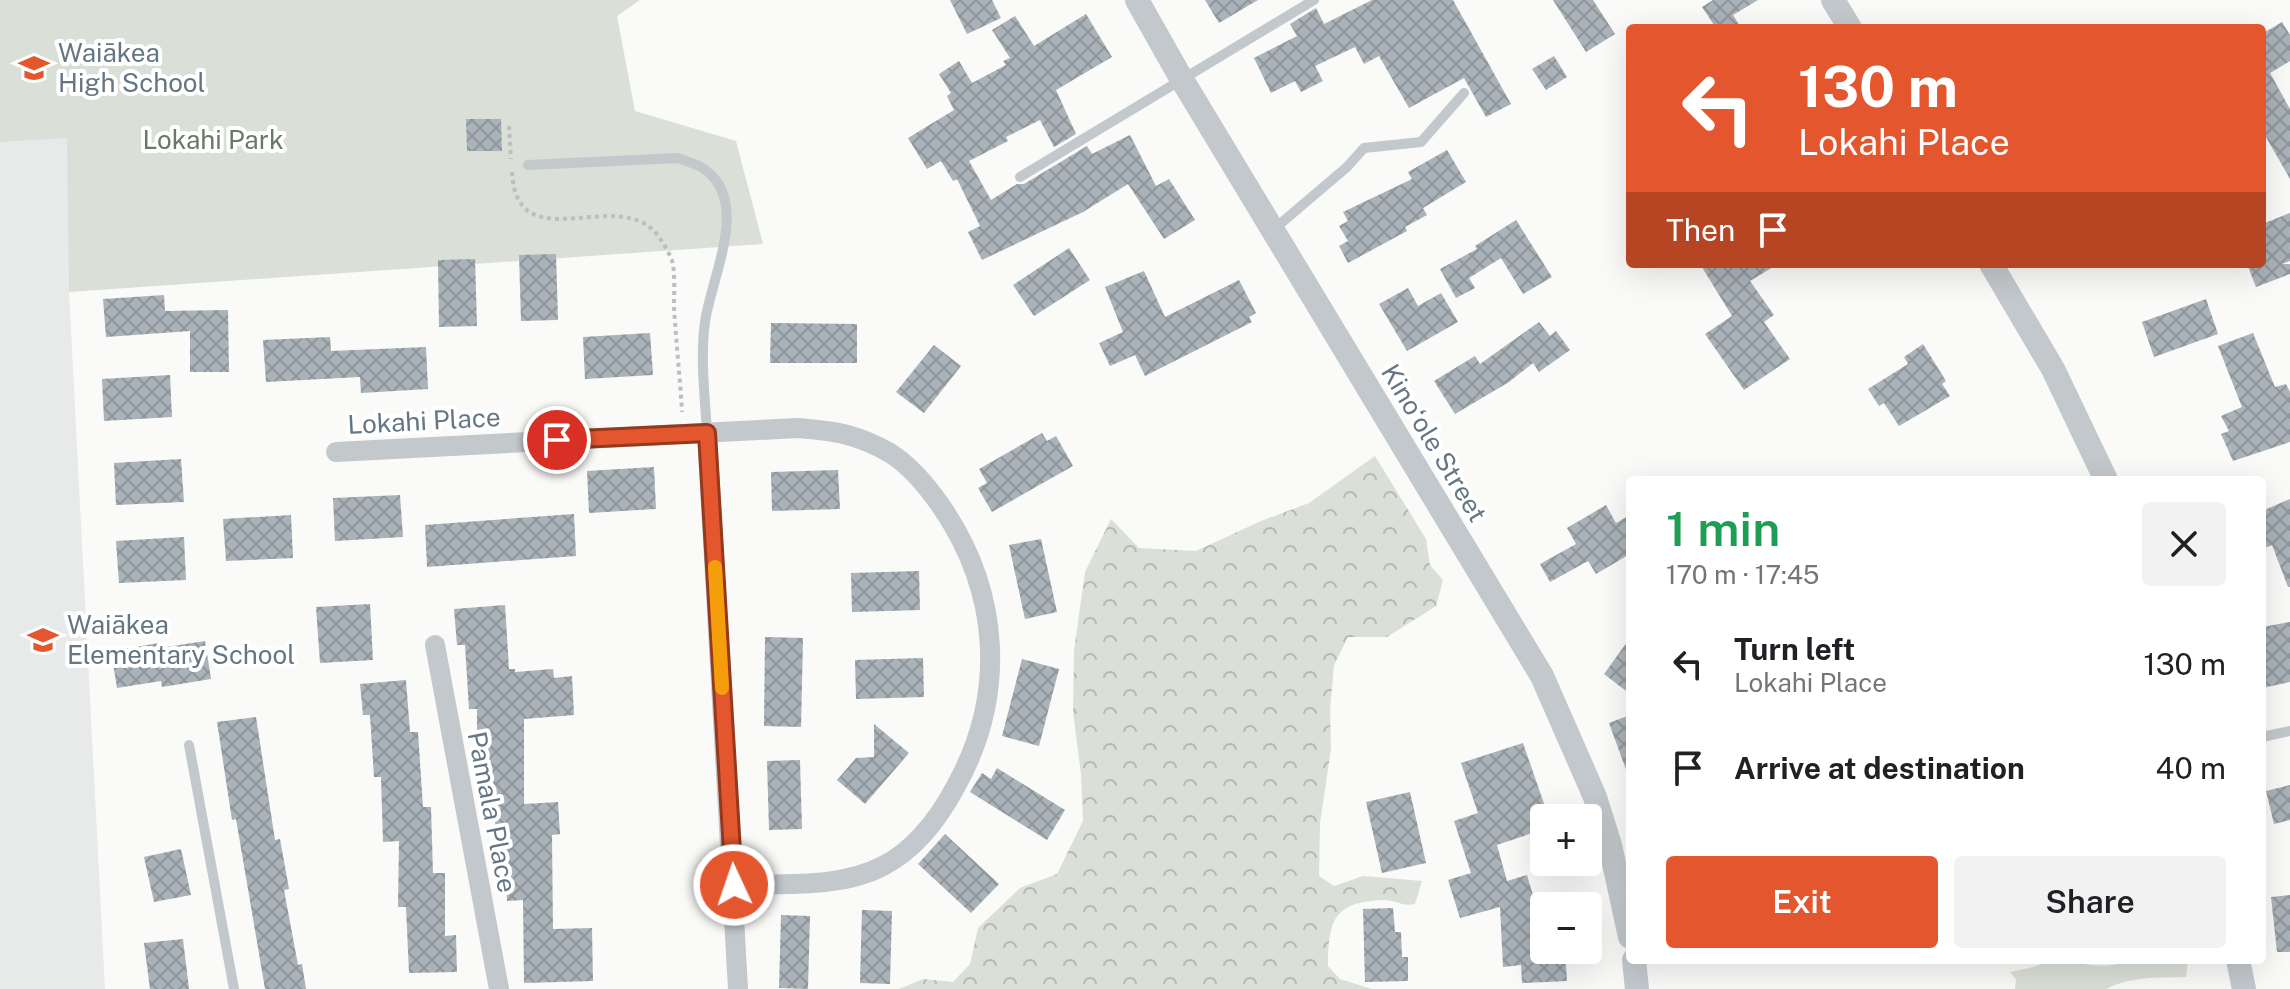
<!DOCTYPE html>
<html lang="en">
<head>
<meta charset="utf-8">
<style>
  :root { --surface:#fff; --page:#f2f2f2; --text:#202124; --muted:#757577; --accent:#e4572e }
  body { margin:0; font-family:"Public Sans",sans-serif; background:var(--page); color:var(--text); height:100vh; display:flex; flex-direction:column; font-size:30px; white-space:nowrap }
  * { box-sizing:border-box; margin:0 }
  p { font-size:26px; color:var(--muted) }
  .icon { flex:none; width:44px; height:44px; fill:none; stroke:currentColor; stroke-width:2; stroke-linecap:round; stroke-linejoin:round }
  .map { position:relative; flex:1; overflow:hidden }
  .side { position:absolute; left:1626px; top:476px; width:640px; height:488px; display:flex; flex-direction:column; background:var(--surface); border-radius:8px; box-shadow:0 8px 32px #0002 }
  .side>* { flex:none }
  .banner { position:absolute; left:1626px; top:24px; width:640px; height:244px; border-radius:8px; box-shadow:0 8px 32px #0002; background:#e4572e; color:#fff; overflow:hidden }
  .controls { position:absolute; left:1530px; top:804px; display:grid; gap:16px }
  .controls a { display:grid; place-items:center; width:72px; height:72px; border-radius:8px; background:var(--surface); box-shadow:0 8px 32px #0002; font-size:40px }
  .pin { position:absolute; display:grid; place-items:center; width:68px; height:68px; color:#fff; margin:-34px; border:4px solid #fff; border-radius:50%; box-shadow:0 2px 8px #0007 }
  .me { position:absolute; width:88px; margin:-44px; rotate:357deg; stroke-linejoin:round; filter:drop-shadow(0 0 6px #0008) }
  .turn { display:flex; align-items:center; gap:28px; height:168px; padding:0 40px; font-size:36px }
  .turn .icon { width:104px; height:104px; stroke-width:2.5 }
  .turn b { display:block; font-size:56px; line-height:68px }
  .then { display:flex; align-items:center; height:76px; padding:0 40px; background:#0003; gap:16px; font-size:30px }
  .round { display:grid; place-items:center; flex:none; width:84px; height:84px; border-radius:8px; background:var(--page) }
  .head { display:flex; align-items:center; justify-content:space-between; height:136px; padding:0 40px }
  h1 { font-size:48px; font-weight:600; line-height:60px; color:#1e9e55 }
  .button { display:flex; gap:16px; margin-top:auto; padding:16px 40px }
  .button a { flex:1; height:92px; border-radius:8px; background:var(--accent); color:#fff; font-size:32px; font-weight:600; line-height:92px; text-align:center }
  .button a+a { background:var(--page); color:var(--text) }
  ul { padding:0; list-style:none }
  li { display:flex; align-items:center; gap:24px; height:104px; padding:0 40px }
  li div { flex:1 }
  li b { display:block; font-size:30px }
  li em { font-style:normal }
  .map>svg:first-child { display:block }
  .built { fill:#e8e9e9 }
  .green { fill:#dadfd7 }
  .forest { fill:url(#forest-crowns) }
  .building { fill:url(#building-cross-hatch) }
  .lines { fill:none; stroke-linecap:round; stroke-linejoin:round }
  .path { stroke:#bbbfc2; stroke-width:4; stroke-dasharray:4 4; stroke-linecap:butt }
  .service { stroke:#c3c8cc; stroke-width:10 }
  .minor { stroke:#c3c8cc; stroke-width:20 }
  .tertiary { stroke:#c3c8cc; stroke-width:24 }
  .route-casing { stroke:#94391e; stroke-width:20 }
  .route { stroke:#e4572e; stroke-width:14 }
  .slow { stroke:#f59e0b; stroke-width:14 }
  .labels { text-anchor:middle; stroke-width:8; stroke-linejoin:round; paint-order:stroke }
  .poi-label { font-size:26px; fill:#657683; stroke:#fff; text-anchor:start }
  .park-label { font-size:26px; fill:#687a64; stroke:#fff }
  .street-label { font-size:26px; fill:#657683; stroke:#fff }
</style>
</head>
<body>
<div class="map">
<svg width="2290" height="989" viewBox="0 0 2290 989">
  <defs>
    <pattern id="forest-crowns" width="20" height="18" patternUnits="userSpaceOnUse" patternTransform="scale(2)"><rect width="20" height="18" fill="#dadfd7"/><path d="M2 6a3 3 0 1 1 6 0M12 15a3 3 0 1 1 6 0" fill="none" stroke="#b4b9b4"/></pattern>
    <pattern id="building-cross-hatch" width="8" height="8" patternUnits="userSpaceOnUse" patternTransform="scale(2)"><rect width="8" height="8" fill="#aab3b9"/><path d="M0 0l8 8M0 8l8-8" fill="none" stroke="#8e969c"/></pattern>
  </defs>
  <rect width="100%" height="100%" fill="#fafaf8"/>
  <path class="built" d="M0 0 68 137 69 292 105 989H0Z"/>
  <path class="green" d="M0 0H640L617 16 635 111 736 141 763 244 69 292 67 138 0 142Z
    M2048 960C2075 960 2103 973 2128 960L2139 963 2188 960 2186 977C2158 978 2131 976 2106 989H2015L2016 979 2010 972 2037 966Z"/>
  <path class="forest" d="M1375 456 1426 539 1430 565 1443 580 1436 606 1387 637H1348L1334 665 1330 710 1331 749 1320 823 1319 876 1334 886 1363 876 1422 881 1415 904C1403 907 1395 900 1384 900 1332 902 1329 921 1328 966L1340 979 1372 989H899L923 979 953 982 970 964 978 928 1020 888 1057 874 1083 821 1081 774 1073 712 1074 651 1085 572 1111 519 1139 548 1196 551 1261 521 1309 503Z"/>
  <path class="building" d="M950 0H992L1001 18 967 34Z
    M1205 0H1258L1219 23Z
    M1372 0H1453L1511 104 1486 117 1464 78 1409 108 1379 56 1364 64 1355 47 1315 66 1323 81 1301 92 1295 81 1271 93 1254 58 1297 36 1290 24 1316 8 1324 24Z
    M1553 0H1593L1615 34 1586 52Z
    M1713 0H1758L1733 15 1741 28H1716L1702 7Z
    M1086 14 1112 57 1056 90 1076 134 1054 147 1040 120 1006 137 1008 141 969 161 991 200 1017 184H1024L1087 146 1092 154 1130 135 1156 186 1169 179 1195 220 1164 239 1128 184 1083 212 982 260 968 232 980 226 957 179 953 181 941 161 927 169 908 138 954 110 947 96 951 93 939 74 959 61 972 83 1006 65 1003 61 1010 58 992 30 1015 16 1034 46Z
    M2282 22 2290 35V61L2270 73 2290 109V179L2262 130V34Z
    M1554 56 1567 77 1546 90 1532 69Z
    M466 119H501L502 151H467Z
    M1447 150 1466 182 1423 208 1427 215 1405 227 1407 231 1348 263 1339 246 1348 241 1339 226 1348 221 1343 212 1412 179 1408 172Z
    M2290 213V261L2282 264H2290V274L2256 287 2247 264H2262V217L2265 223Z
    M1516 220 1552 277 1523 294 1501 258 1469 278 1475 288 1456 298 1440 269 1477 249 1475 246Z
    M1069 248 1090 280 1034 316 1013 285Z
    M556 254 558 320 521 321 519 255Z
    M475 259 477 326 439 327 438 260Z
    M1700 264H1778L1750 281 1774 315 1764 322 1790 359 1744 390 1705 334 1732 316Z
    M1144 271 1165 317 1239 280 1256 313 1249 317 1252 322 1145 376 1135 355 1110 366 1099 343 1123 332 1105 287Z
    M1408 288 1418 306 1441 293 1458 322 1407 351 1379 304Z
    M164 295 165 311 228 310 229 372H190V331L106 337 103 299Z
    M2206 299 2218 334 2154 357 2142 322Z
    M1539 322 1550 336 1556 331 1570 350 1539 372 1533 363 1509 382 1455 414 1434 381 1475 356 1480 364Z
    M771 323 857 324V363H770Z
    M650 333 653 375 585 379 583 337Z
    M2253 333 2275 387 2286 384 2290 392V442L2233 461 2221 434 2229 431 2221 416 2242 407 2218 346Z
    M330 337 331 351 426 347 428 389 361 393 360 377 266 382 263 340Z
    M1923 344 1946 381 1942 384 1950 396 1899 426 1884 403 1879 406 1868 389 1908 364 1904 357Z
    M934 345 961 366 924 413 896 392Z
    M170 375 172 417 104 421 102 379Z
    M1042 433 1047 441 1056 436 1073 466 992 512 978 488 987 483 979 469Z
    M181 459 184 502 116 505 114 463Z
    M654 467 656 509 589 513 587 471Z
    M838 470 840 509 772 511 771 472Z
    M400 495 403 537 335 541 333 498Z
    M2290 499V587H2288L2272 545 2262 549V511Z
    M1606 505 1616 523 1630 515V554L1596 574 1588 561 1550 582 1540 564 1576 544 1567 528Z
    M574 514 576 556 427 567 425 525Z
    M291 515 293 558 226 561 223 519Z
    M184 537 186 580 119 583 116 541Z
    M1041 539 1057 612 1025 619 1009 545Z
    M919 571 920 610 852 612 851 573Z
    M370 604 373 660 320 663 316 607Z
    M505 605 509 669H515V672L553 669 554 678 572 676 574 715 524 719V804L558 802 560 834 552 835 553 929 592 928 593 981 524 983 523 900 507 901 505 838H496L492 772H477V709H469L465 645H457L454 609Z
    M2290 622V682L2262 688V627Z
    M765 637 803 638 801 727 764 726Z
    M1630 638V694L1604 674Z
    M205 641 211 679 162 687 161 681 117 688 111 651 159 643 160 648Z
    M923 658 924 697 856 699 855 660Z
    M1022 659 1059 669 1039 746 1002 736Z
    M406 680 410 732H418L423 807H431L433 873H445V936L456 935 457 972 409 973 406 907H398L399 841 383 842 381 777H374L370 715H363L360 684Z
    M1630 715V775H1628L1609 723Z
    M256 717 275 840 280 839 289 889 284 890 298 965 302 964 306 989H265L236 819 232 820 217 722Z
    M874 724 909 753 865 804 837 780 856 758 874 757Z
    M1523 743 1549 818H1544V829L1497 845 1507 881 1527 875 1541 922H1544V950H1565L1567 981 1522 983 1521 965 1503 967 1500 907 1460 918 1448 880 1471 873 1454 821 1478 813 1461 763Z
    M800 760 802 829 769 830 767 761Z
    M997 768 1065 810 1047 840 970 792 982 773 991 779Z
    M2290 785V820L2274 824 2266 791Z
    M1410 792 1426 863 1382 873 1366 802Z
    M945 834 999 884 971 913 918 864Z
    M181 849 191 895 154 902 144 857Z
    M2290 895V952H2277L2271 897Z
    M1393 908 1395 932H1401L1402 957H1408V981L1365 982 1363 909Z
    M862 910 892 911 890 984 860 983Z
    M781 915 810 916 808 989 779 988Z
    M183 939 189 989H150L144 943Z"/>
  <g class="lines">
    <path class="path" d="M509 126 511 159
      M512 172C517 264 620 182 659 237 664 244 671 256 673 264 675 278 674 293 674 307 676 342 680 377 682 412"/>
    <path class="service" d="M528 165 678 158C685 161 694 163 701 167 753 198 711 277 705 322 700 358 705 397 707 433
      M1020 177 1314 0
      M1273 230 1347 167 1364 148 1421 142 1464 93
      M2262 737 2290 731
      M189 745 234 989"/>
    <path class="minor" d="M707 433 738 989
      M336 452 798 428C835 431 857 434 890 453 911 466 927 486 941 506 1000 592 1007 694 956 786 939 818 916 849 883 866 839 889 782 883 734 885
      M435 645 499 989"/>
    <path class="tertiary" d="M1137 0 1181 78 1542 676 1595 797 1610 845 1630 937
      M1833 0 1850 28
      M1991 264 2053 369 2106 480
      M1634 960 1637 989
      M2238 960 2244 989"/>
  </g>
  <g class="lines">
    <g class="route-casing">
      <path id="route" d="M557 440 707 433 734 885"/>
    </g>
    <use href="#route" class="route"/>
    <path class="slow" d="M715 567 722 688"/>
  </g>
  <defs>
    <g id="school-bare" transform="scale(2.4)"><path d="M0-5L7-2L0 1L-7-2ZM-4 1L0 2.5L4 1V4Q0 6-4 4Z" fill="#e4572e" stroke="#fff" stroke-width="2.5" paint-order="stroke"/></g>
  </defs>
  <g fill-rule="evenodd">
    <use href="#school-bare" x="34" y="68"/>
    <use href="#school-bare" x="43" y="640"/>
  </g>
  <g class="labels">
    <g class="poi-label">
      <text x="58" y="62">Waiākea<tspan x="58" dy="30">High School</tspan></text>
      <text x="67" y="634">Waiākea<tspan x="67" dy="30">Elementary School</tspan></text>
    </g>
    <g class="park-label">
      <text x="213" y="149">Lokahi Park</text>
    </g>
    <g class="street-label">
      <text transform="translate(424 421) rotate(-3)" y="9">Lokahi Place</text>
      <text transform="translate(1434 443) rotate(59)" y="9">Kinoʻole Street</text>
      <text transform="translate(492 812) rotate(79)" y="9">Pamala Place</text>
    </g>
  </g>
</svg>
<div class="controls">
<a>+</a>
<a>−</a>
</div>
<div class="pin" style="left:557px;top:440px;background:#d93025"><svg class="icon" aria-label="arrive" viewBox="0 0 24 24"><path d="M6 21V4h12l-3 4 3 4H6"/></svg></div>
<svg class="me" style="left:734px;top:885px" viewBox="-20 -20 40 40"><circle r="17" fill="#e4572e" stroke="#fff" stroke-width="3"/><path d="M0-11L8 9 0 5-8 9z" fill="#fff"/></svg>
<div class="banner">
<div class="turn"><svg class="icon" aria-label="left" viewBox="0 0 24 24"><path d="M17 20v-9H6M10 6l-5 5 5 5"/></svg><div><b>130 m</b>Lokahi Place</div></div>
<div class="then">Then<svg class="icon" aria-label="arrive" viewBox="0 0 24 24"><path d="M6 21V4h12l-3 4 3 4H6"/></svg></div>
</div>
<section class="side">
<div class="head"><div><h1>1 min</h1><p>170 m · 17:45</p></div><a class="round"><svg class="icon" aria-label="close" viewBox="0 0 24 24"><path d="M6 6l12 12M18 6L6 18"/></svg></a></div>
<ul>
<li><svg class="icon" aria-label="left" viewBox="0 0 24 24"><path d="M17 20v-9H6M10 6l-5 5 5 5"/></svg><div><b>Turn left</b><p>Lokahi Place</p></div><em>130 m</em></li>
<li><svg class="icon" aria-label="arrive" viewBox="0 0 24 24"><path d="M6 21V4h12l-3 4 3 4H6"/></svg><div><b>Arrive at destination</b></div><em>40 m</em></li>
</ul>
<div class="button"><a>Exit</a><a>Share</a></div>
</section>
</div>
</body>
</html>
